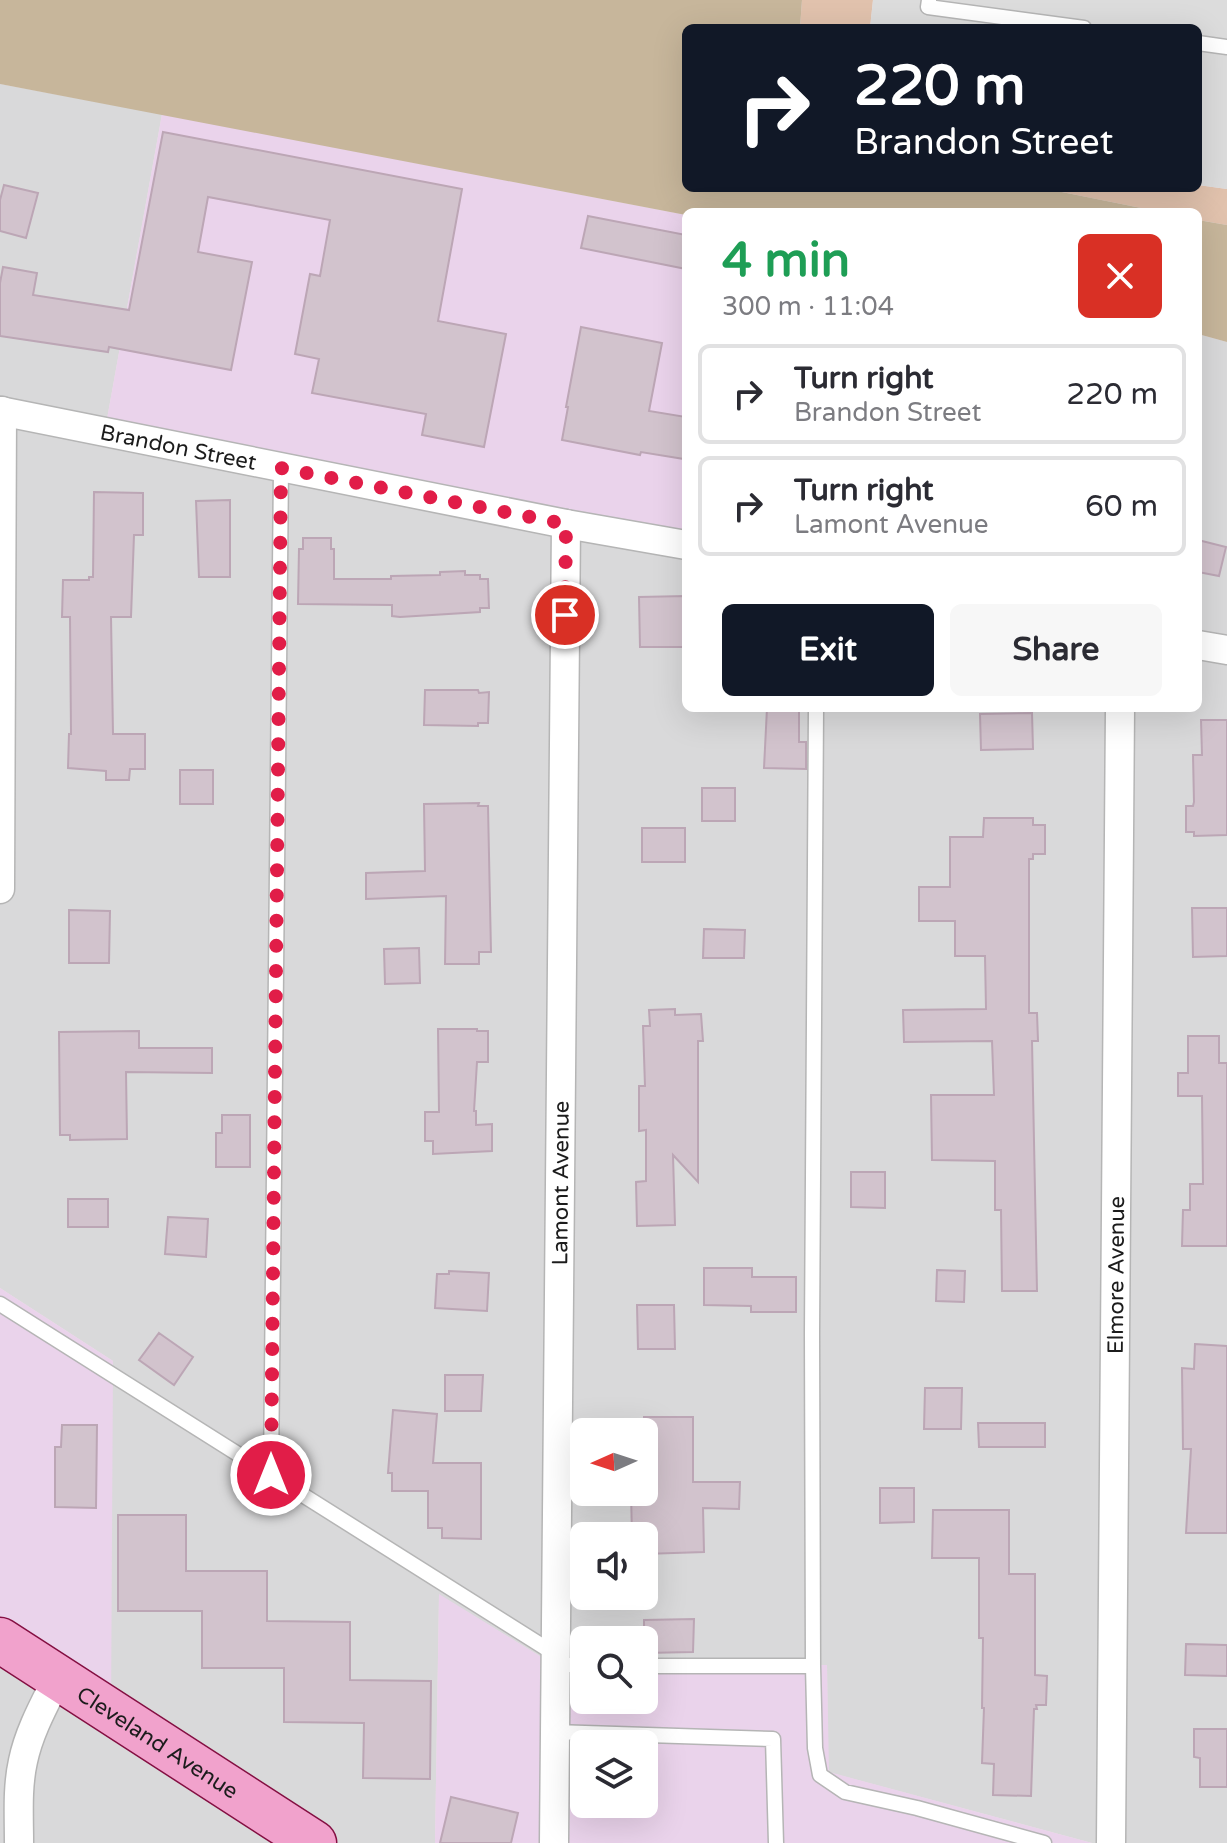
<!DOCTYPE html>
<html lang="en">
<head>
<meta charset="utf-8">
<style>
  :root { --surface:#fff; --page:#f7f7f7; --text:#2b2b33; --muted:#7c7c81; --line:#e1e1e2; --accent:#111827 }
  body { margin:0; font-family:"Varela Round",sans-serif; background:var(--page); color:var(--text); height:100vh; display:flex; flex-direction:column; font-size:30px; white-space:nowrap }
  * { box-sizing:border-box; margin:0 }
  p { font-size:26px; color:var(--muted) }
  .icon { flex:none; width:44px; height:44px; fill:none; stroke:currentColor; stroke-width:2; stroke-linecap:round; stroke-linejoin:round }
  .map { position:relative; flex:1; overflow:hidden }
  .details { position:absolute; left:682px; top:208px; width:520px; height:504px; display:flex; flex-direction:column; background:var(--surface); border-radius:12px; box-shadow:0 8px 32px #0002 }
  .details>* { flex:none }
  .guide { position:absolute; left:682px; top:24px; width:520px; height:168px; border-radius:12px; box-shadow:0 8px 32px #0002; background:#111827; color:#fff; overflow:hidden }
  .needle { width:52px; rotate:267deg }
  .tools { position:absolute; left:570px; top:1418px; display:grid; gap:16px }
  .tools a { display:grid; place-items:center; width:88px; height:88px; border-radius:12px; background:var(--surface); box-shadow:0 8px 32px #0002; font-size:40px }
  .pin { position:absolute; display:grid; place-items:center; width:68px; height:68px; color:#fff; margin:-34px; border:4px solid #fff; border-radius:50%; box-shadow:0 2px 8px #0007 }
  .me { position:absolute; width:88px; margin:-44px; rotate:0deg; stroke-linejoin:round; filter:drop-shadow(0 0 6px #0008) }
  .turn { display:flex; align-items:center; gap:28px; height:168px; padding:0 40px; font-size:36px }
  .turn .icon { width:104px; height:104px; stroke-width:2.5 }
  .turn b { display:block; font-size:56px; line-height:68px }
  .round { display:grid; place-items:center; flex:none; width:84px; height:84px; border-radius:12px; background:var(--page) }
  .head { display:flex; align-items:center; justify-content:space-between; height:136px; padding:0 40px }
  h1 { font-size:48px; font-weight:700; line-height:60px; color:#1e9e55 }
  .button { display:flex; gap:16px; margin-top:auto; padding:16px 40px }
  .button a { flex:1; height:92px; border-radius:12px; background:var(--accent); color:#fff; font-size:32px; font-weight:700; line-height:92px; text-align:center }
  .button a+a { background:var(--page); color:var(--text) }
  ul { padding:0; list-style:none }
  li { display:flex; align-items:center; gap:24px; height:100px; margin:0 16px 12px; padding:0 24px; border:4px solid var(--line); border-radius:12px }
  li div { flex:1 }
  li b { display:block; font-size:30px }
  li em { font-style:normal }
  .map>svg:first-child { display:block }
  .residential { fill:#d9d9da; fill-rule:evenodd }
  .commercial { fill:#ead3eb; fill-rule:evenodd }
  .grass { fill:#e1c2ad }
  .forest { fill:#c7b69b }
  .parking { fill:#dcdcdc }
  .building { fill:#d2c3cd; stroke:#bca6b5; stroke-width:2 }
  .lines { fill:none; stroke-linecap:round; stroke-linejoin:round }
  .lane-casing { stroke:#b5b5b5; stroke-width:17 }
  .street-casing { stroke:#b5b5b5; stroke-width:31 }
  .primary-casing { stroke:#840f42; stroke-width:47 }
  .lane { stroke:#fff; stroke-width:14 }
  .street { stroke:#fff; stroke-width:28 }
  .primary { stroke:#f1a2cc; stroke-width:44 }
  .route { stroke:#e11d48; stroke-width:14; stroke-dasharray:0 25.2 }
  .labels { text-anchor:middle; stroke-width:6; stroke-linejoin:round; paint-order:stroke }
  .street-label { font-size:22px; fill:#1c1c1c; stroke:#fff }
</style>
</head>
<body>
<div class="map">
<svg width="1227" height="1843" viewBox="0 0 1227 1843">
  <rect width="100%" height="100%" fill="#ece2e6"/>
  <path class="residential" d="M0 84 162 114 105 430 686 552V708H1198V334L1227 342V1843H1092L828 1772 827 1665 644 1666V1640H584V1666H556L439 1595 435 1843H0V1643L113 1361 0 1288ZM584 1432H644V1492H584ZM584 1536H644V1596H584Z"/>
  <path class="commercial" d="M162 114 686 215V552L105 430Z
    M0 1288 113 1361 111 1715 0 1643Z
    M439 1594 556 1666H584V1700H644V1666L827 1665 829 1772 1092 1843H435ZM584 1744H644V1804H584Z"/>
  <path class="grass" d="M802 0H873L870 28H800Z
    M1198 185 1227 189V225L1198 220V212H1161L1042 188H1198Z"/>
  <path class="forest" d="M0 0H802L800 28H686V188H1042L1161 212H686V215L0 84Z
    M1198 220 1227 225V342L1198 334Z"/>
  <path class="parking" d="M873 0H1227V189L1198 185V28H870Z"/>
  <path class="building" d="M163 132 462 189 438 321 506 334 484 447 422 435 426 414 312 393 319 359 295 354 310 274 320 276 330 220 208 197 198 252 252 262 231 370 109 347 108 352 0 336V283L3 267 37 273 33 295 129 310Z
    M4 185 38 193 26 238 0 231V200Z
    M588 216 686 235V269L581 248Z
    M581 327 662 343 649 411 686 417 684 459 641 452 640 455 562 440 568 407H566Z
    M94 492 143 493V535H134L131 617H111L113 734H145V769H130L129 780H106V771L68 768 69 734H71L70 617H62L63 580H89V577H93Z
    M230 500V577H199L196 501Z
    M303 538H331V549H334V579H391V576L440 575V572L465 571V575H480V579H488L489 608H480V612L400 617 392 616V605L298 604 299 549H303Z
    M1198 540 1226 547 1219 576 1198 572Z
    M686 596V647H640L639 597Z
    M425 690H478L479 693 489 692 488 723H478V726L424 725Z
    M767 708H799V742H806V769L764 768Z
    M1032 713 1033 749 981 750 980 714Z
    M1201 720H1227V835L1194 836V832H1186V806H1193L1194 802 1193 755H1202Z
    M180 770H213V804H180Z
    M702 788H735V821H702Z
    M479 803 478 806H488L491 952H479V964H445L446 896 366 899V873L425 871 424 804Z
    M984 818H1033V825H1045V854H1033V859H1029V1013H1037L1038 1041H1032L1037 1291H1002L1001 1210H995V1161L932 1160 931 1095H994L992 1041 904 1042 903 1010 986 1009 985 956H955V921H919V887H950V837H983Z
    M642 828H685V862H642Z
    M1192 908H1227V956L1193 957Z
    M69 910 110 911 109 963H69Z
    M704 929 745 930 744 958H703Z
    M419 948 420 983 385 984 384 949Z
    M675 1009V1015L701 1014 703 1041H698V1182L673 1155 675 1225 637 1226 636 1182 646 1181V1130L639 1131V1086H645L643 1026H650L649 1010Z
    M438 1029H477V1031H488V1062H477L474 1111H476V1125L492 1124V1151L433 1154V1141H425V1112H439Z
    M139 1031V1048H212V1073L126 1072 127 1139 70 1140V1135H60L59 1032Z
    M1188 1036H1219V1063H1227V1246H1182L1183 1210H1190V1184H1203L1202 1096H1178V1073H1188Z
    M222 1115H250V1167H216V1133H222Z
    M851 1172H885V1208L851 1207Z
    M68 1199H108V1227H68Z
    M168 1217 208 1219 206 1257 165 1254Z
    M704 1268H752V1277H796V1312H751V1306L704 1305Z
    M937 1270 965 1271 964 1302 936 1301Z
    M449 1271 489 1273 487 1311 435 1308 437 1274H449Z
    M637 1305H674L675 1349H638Z
    M159 1333 193 1357 174 1385 139 1360Z
    M1195 1344 1227 1346V1533H1186L1191 1449H1183L1182 1368 1194 1369Z
    M445 1375H483L481 1411H445Z
    M925 1388H962L961 1429H924Z
    M393 1410 437 1414 433 1463H481V1539L442 1538V1528H428V1491H392V1473H388Z
    M644 1417H693V1482H740L739 1509 703 1508 704 1552 644 1554V1536H632L631 1492H644Z
    M978 1423H1045V1447H979Z
    M62 1425H97L96 1508 55 1507V1447H61Z
    M880 1488H914V1522L880 1523Z
    M933 1510H1009V1574H1035V1675L1047 1676 1046 1705H1036L1037 1709H1034L1031 1796 993 1795 994 1764 982 1763 984 1708H982L983 1638H979V1558H932Z
    M118 1515H186V1571H267V1621L350 1622V1680L431 1681 430 1779 363 1778 364 1723 284 1722V1668H202V1611H118Z
    M694 1619 693 1652 644 1653V1620Z
    M1186 1644 1227 1645V1676L1185 1675Z
    M1194 1729H1227V1787H1200V1758L1194 1757Z
    M451 1797 518 1813 511 1843H440Z"/>
  <g class="lines">
    <g class="lane-casing">
      <path id="lane" d="M929 0 928 7 1084 28
        M1198 43 1227 47
        M0 1304 555 1654
        M271 1475 281 468
        M555 1665H584
        M644 1666H813L815 1748 820 1775 845 1792 917 1808 1044 1843
        M813 1666 812 1333 816 708
        M554 1732 773 1739 776 1843"/>
    </g>
    <g class="street-casing">
      <g id="street">
        <path id="s1" d="M0 411 566 524 686 545"/>
        <path d="M1198 645 1227 650"/>
        <path d="M0 889 2 411"/>
        <path d="M19 1843C19 1815 17 1788 23 1761 29 1732 44 1705 57 1679"/>
        <path id="s2" d="M554 1843 566 524"/>
        <path id="s3" d="M1111 1843 1120 708"/>
      </g>
    </g>
    <g class="primary-casing">
      <g id="primary">
        <path id="s4" d="M0 1640 314 1843"/>
      </g>
    </g>
    <use href="#lane" class="lane"/>
    <use href="#street" class="street"/>
    <use href="#primary" class="primary"/>
  </g>
  <g class="lines">
    <path class="route" d="M271 1475 281 468 566 524 565 615"/>
  </g>
  <g class="labels">
    <g class="street-label">
      <text dy="8" stroke="none"><textPath href="#s1" startOffset="182">Brandon Street</textPath></text>
      <text dy="8" stroke="none"><textPath href="#s2" startOffset="660">Lamont Avenue</textPath></text>
      <text dy="8" stroke="none"><textPath href="#s3" startOffset="568">Elmore Avenue</textPath></text>
      <text dy="8" stroke="none"><textPath href="#s4" startOffset="188">Cleveland Avenue</textPath></text>
    </g>
  </g>
</svg>
<div class="tools">
<a><svg class="needle" viewBox="-14 -14 28 28"><path d="M0-13l5 13h-10z" fill="#e53935"/><path d="M0 13l5-13h-10z" fill="#7c7c81"/></svg></a>
<a><svg class="icon" aria-label="sound" viewBox="0 0 24 24"><path d="M4 9h4l5-4v14l-5-4H4zM17 9q2 3 0 6"/></svg></a>
<a><svg class="icon" aria-label="search" viewBox="0 0 24 24"><circle cx="10" cy="10" r="6"/><path d="M15 15l6 6"/></svg></a>
<a><svg class="icon" aria-label="layers" viewBox="0 0 24 24"><path d="M12 4l9 5-9 5-9-5zM3 14l9 5 9-5"/></svg></a>
</div>
<div class="pin" style="left:565px;top:615px;background:#d93025"><svg class="icon" aria-label="arrive" viewBox="0 0 24 24"><path d="M6 21V4h12l-3 4 3 4H6"/></svg></div>
<svg class="me" style="left:271px;top:1475px" viewBox="-20 -20 40 40"><circle r="17" fill="#e11d48" stroke="#fff" stroke-width="3"/><path d="M0-11L8 9 0 5-8 9z" fill="#fff"/></svg>
<div class="guide">
<div class="turn"><svg class="icon" aria-label="right" viewBox="0 0 24 24"><path d="M7 20v-9h11M14 6l5 5-5 5"/></svg><div><b>220 m</b>Brandon Street</div></div>
</div>
<section class="details">
<div class="head"><div><h1>4 min</h1><p>300 m · 11:04</p></div><a class="round" style="background:#d93025;color:#fff"><svg class="icon" aria-label="close" viewBox="0 0 24 24"><path d="M6 6l12 12M18 6L6 18"/></svg></a></div>
<ul>
<li><svg class="icon" aria-label="right" viewBox="0 0 24 24"><path d="M7 20v-9h11M14 6l5 5-5 5"/></svg><div><b>Turn right</b><p>Brandon Street</p></div><em>220 m</em></li>
<li><svg class="icon" aria-label="right" viewBox="0 0 24 24"><path d="M7 20v-9h11M14 6l5 5-5 5"/></svg><div><b>Turn right</b><p>Lamont Avenue</p></div><em>60 m</em></li>
</ul>
<div class="button"><a>Exit</a><a>Share</a></div>
</section>
</div>
</body>
</html>
